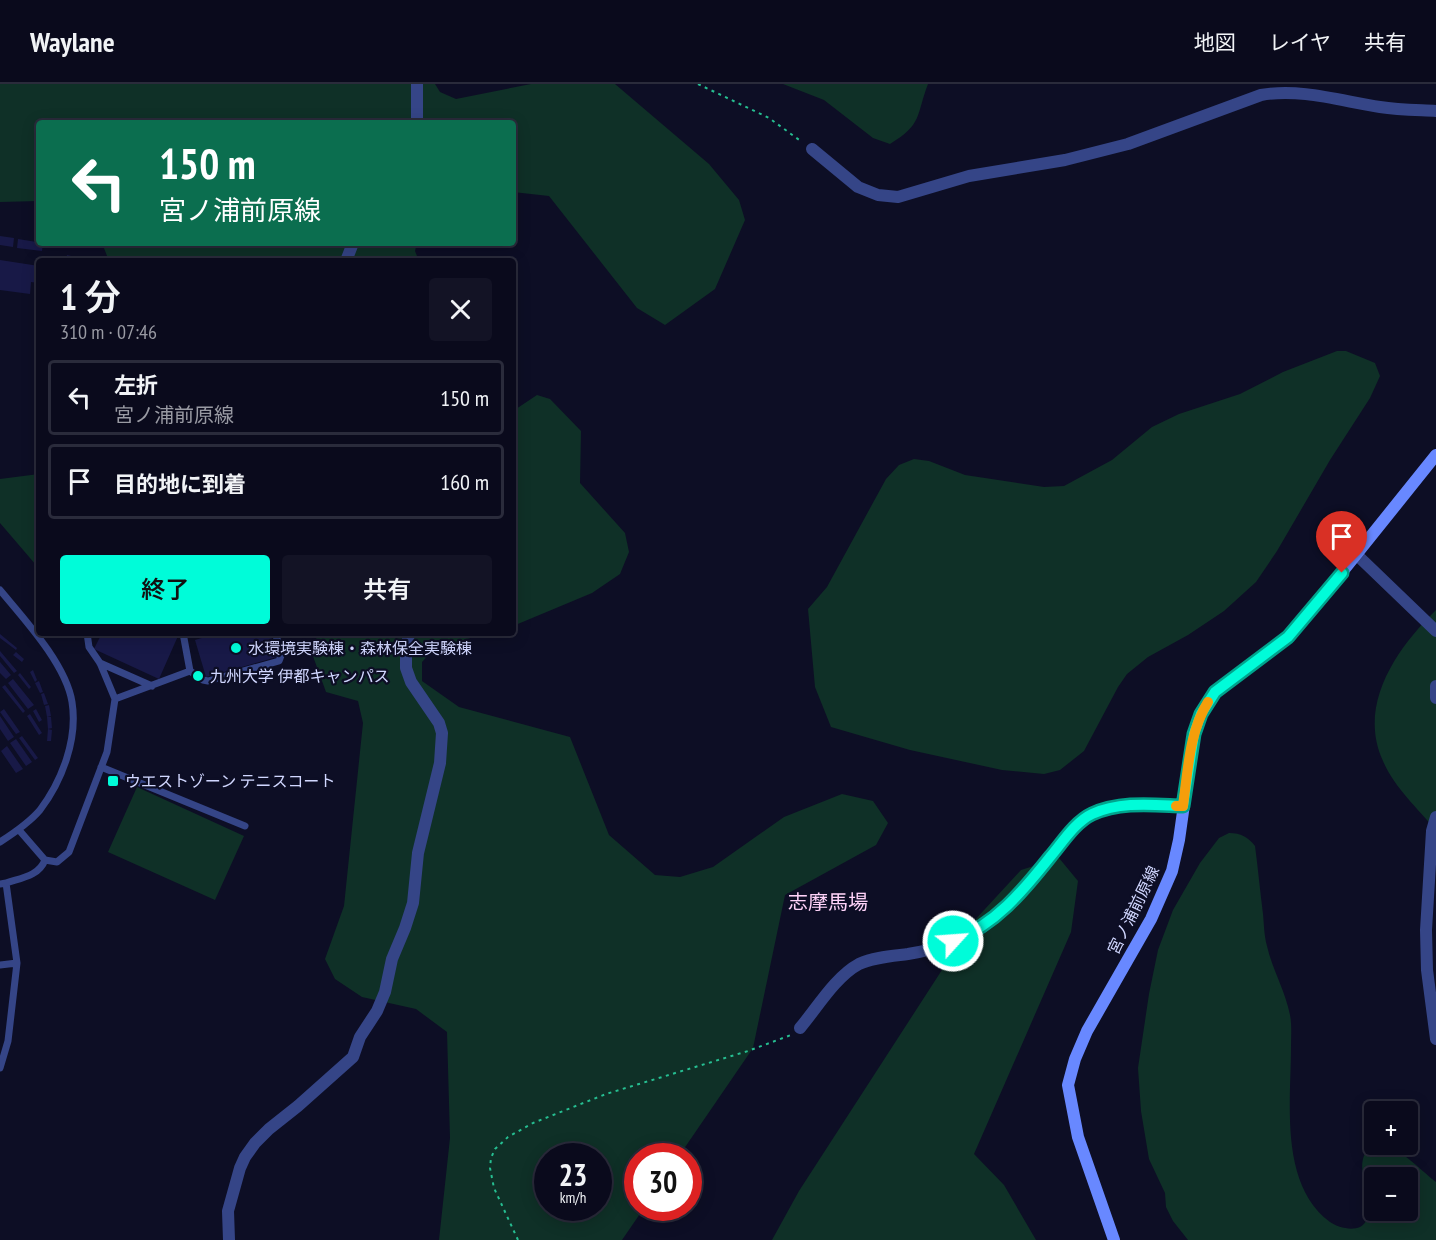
<!DOCTYPE html>
<html lang="ja">
<head>
<meta charset="utf-8">
<style>
  :root { --surface:#0a0a1c; --page:#131325; --text:#f1f3f6; --muted:#999aa3; --line:#2a2b3b; --accent:#00fcd9 }
  body { margin:0; font-family:"PT Sans Narrow","Noto Sans JP",sans-serif; background:var(--page); color:var(--text); height:100vh; display:flex; flex-direction:column; font-size:22px; white-space:nowrap }
  * { box-sizing:border-box; margin:0 }
  p { font-size:20px; color:var(--muted) }
  .icon { flex:none; width:33px; height:33px; fill:none; stroke:currentColor; stroke-width:2; stroke-linecap:round; stroke-linejoin:round }
  .map { position:relative; flex:1; overflow:hidden }
  .panel { position:absolute; left:36px; top:174px; width:480px; height:378px; display:flex; flex-direction:column; background:var(--surface); border-radius:6px; box-shadow:0 3px 15px #0003,0 0 0 2px var(--line) }
  .panel>* { flex:none }
  .banner { position:absolute; left:36px; top:36px; width:480px; height:126px; border-radius:6px; box-shadow:0 3px 15px #0003,0 0 0 2px var(--line); background:#0b6e4f; color:#fff; overflow:hidden }
  .fabs { position:absolute; left:1364px; top:1017px; display:grid; gap:12px }
  .fabs a { display:grid; place-items:center; width:54px; height:54px; border-radius:6px; background:var(--surface); box-shadow:0 3px 15px #0003,0 0 0 2px var(--line); font-size:30px }
  .speed { position:absolute; left:534px; top:1059px; display:flex; gap:12px; font-size:30px; font-weight:700; text-align:center }
  .speed>* { display:grid; place-content:center; width:78px; height:78px; border-radius:50%; background:var(--surface); box-shadow:0 3px 15px #0003,0 0 0 2px var(--line); line-height:1 }
  .speed small { font-size:15px; font-weight:400 }
  .speed .limit { border:9px solid #d22; background:#fff; color:#111 }
  .pin { position:absolute; display:grid; place-items:center; width:51px; height:51px; color:#fff; margin:-62px -26px; border-radius:50% 50% 50% 0; rotate:-45deg; box-shadow:0 0 6px #0007 }
  .pin .icon { rotate:45deg }
  .me { position:absolute; width:66px; margin:-33px; rotate:64deg; stroke-linejoin:round; filter:drop-shadow(0 0 4px #0008) }
  .turn { display:flex; align-items:center; gap:21px; height:126px; padding:0 24px; font-size:27px }
  .turn .icon { width:78px; height:78px; stroke-width:2.5 }
  .turn b { display:block; font-size:42px; line-height:51px }
  .round { display:grid; place-items:center; flex:none; width:63px; height:63px; border-radius:6px; background:var(--page) }
  .summary { display:flex; align-items:center; justify-content:space-between; height:102px; padding:0 24px }
  h1 { font-size:36px; font-weight:600; line-height:45px }
  .button { display:flex; gap:12px; margin-top:auto; padding:12px 24px }
  .button a { flex:1; height:69px; border-radius:6px; background:var(--accent); color:#111; font-size:24px; font-weight:600; line-height:69px; text-align:center }
  .button a+a { background:var(--page); color:var(--text) }
  ul { padding:0; list-style:none }
  li { display:flex; align-items:center; gap:18px; height:75px; margin:0 12px 9px; padding:0 12px; border:3px solid var(--line); border-radius:6px }
  li div { flex:1 }
  li b { display:block; font-size:22px }
  li em { font-style:normal }
  header { display:flex; align-items:center; gap:36px; box-sizing:border-box; height:84px; padding:0 30px; background:var(--surface); border-bottom:2px solid var(--line) }
  header strong { font-size:28px }
  nav { display:flex; gap:33px; margin-inline-start:auto; font-size:21px }
  .map>svg:first-child { display:block }
  .green { fill:#0f3027; fill-rule:evenodd }
  .building { fill:#181947 }
  .lines { fill:none; stroke-linecap:round; stroke-linejoin:round }
  .path { stroke:#26be91; stroke-width:2; stroke-dasharray:3 4.5; stroke-linecap:butt }
  .lane { stroke:#354587; stroke-width:7 }
  .street { stroke:#354587; stroke-width:12 }
  .secondary { stroke:#6888ff; stroke-width:12 }
  .route-casing { stroke:#00a48d; stroke-width:15 }
  .route { stroke:#00fcd9; stroke-width:10 }
  .slow { stroke:#f59e0b; stroke-width:10 }
  .poi-dot { fill:#00fcd9; stroke:#0d0e25; stroke-width:2 }
  .labels { text-anchor:middle; stroke-width:4.5; stroke-linejoin:round; paint-order:stroke }
  .poi-label { font-size:16px; fill:#d1d7ff; stroke:#0d0e25; text-anchor:start }
  .street-label { font-size:16px; fill:#d1d7ff; stroke:#0d0e25 }
  .quarter-label { font-size:20px; fill:#ffd3f9; stroke:#0d0e25 }
</style>
</head>
<body>
<header>
<strong>Waylane</strong>
<nav><a>地図</a><a>レイヤ</a><a>共有</a></nav>
</header>
<div class="map">
<svg width="1436" height="1156" viewBox="0 0 1436 1156">
  <rect width="100%" height="100%" fill="#0d0e25"/>
  <path class="green" d="M0 0H435L440 8 456 15 531 0H615L709 80 739 116 745 136 715 205 665 241 637 224 549 112 513 108V39H39V117L0 118Z
    M783 0H928C916 31 923 40 890 60L873 54 824 16Z
    M102 159H417L415 167 419 177H109Z
    M1337 267H1346L1375 279 1380 292 1370 314 1330 376 1277 467 1256 498 1224 527 1188 551 1148 573 1127 590 1118 603 1084 667 1060 686 1044 690 1002 686 910 666 831 643 815 603 808 525 827 503 886 395 899 381 914 375 929 377 965 391 1044 403 1064 402 1112 376 1152 343 1179 330 1240 310 1283 288Z
    M537 311 550 315 581 347 580 399 625 449 629 468 620 490 592 509 513 542V327Z
    M39 390V479L36 481 0 439V395Z
    M1436 526V746C1418 725 1394 703 1383 677 1357 621 1397 564 1436 526Z
    M320 549H488L435 564 422 578V597L459 623 570 653 609 751 655 791 680 793 713 783 784 733 842 710 873 717 888 739 876 761 785 811 753 964 679 1072H638V1124H644L622 1156H439L450 1054 447 948 416 925 362 913 335 895 325 875 344 822 363 639 358 617 326 608 310 564ZM548 1072H598V1124H548Z
    M137 703 244 752 215 816 108 768Z
    M1229 749C1241 749 1248 753 1255 762 1258 784 1260 807 1263 830 1264 840 1264 851 1267 862 1272 885 1285 906 1290 931 1292 941 1291 952 1291 963 1291 1018 1279 1100 1330 1138 1337 1143 1351 1147 1360 1143 1382 1133 1347 1077 1371 1064 1380 1059 1389 1062 1397 1067 1411 1075 1423 1088 1436 1098V1156H1188L1173 1137 1166 1123 1165 1109 1149 1075 1141 1027 1138 984 1149 910 1158 866 1173 826 1200 779 1219 754ZM1374 1094H1407V1126H1374Z
    M1059 774 1078 797 1071 848 974 1070 1004 1101 1036 1156H772L799 1107 973 838 1021 786Z"/>
  <path class="building" d="M0 152 14 154 13 163 0 161Z
    M18 155 43 159 42 167 17 164Z
    M67 171 75 173 74 177H66Z
    M0 176 39 182V199L31 198 30 210 0 206Z
    M102 549H170L178 552 159 595 94 565Z
    M218 549H270L277 573 206 593 195 556Z
    M0 550 17 564 16 566 0 554Z
    M0 567 17 587 14 589 0 572Z
    M16 568 24 575 22 578 13 571Z
    M0 578 11 591 6 595 0 589Z
    M33 586 37 596 35 598 30 588Z
    M20 589 31 603 29 605 18 591Z
    M13 595 34 621 28 625 8 599Z
    M39 597 43 608 40 609 35 599Z
    M5 601 25 627 23 629 2 603Z
    M44 609 48 620 44 621 41 610Z
    M49 621 51 632 47 633 45 622Z
    M4 625 20 648 16 650 0 628Z
    M36 625 42 636 39 638 33 627Z
    M30 630 42 649 39 651 27 632Z
    M0 632 14 653 8 657 0 645Z
    M47 633H51L52 644 48 645Z
    M48 645 52 646 51 657H47Z
    M22 652 38 674 35 676 19 654Z
    M16 655 32 678 26 682 10 659Z
    M7 662 23 685 16 689 1 667Z"/>
  <g class="lines">
    <path class="path" d="M698 0 769 34 802 58
      M518 1156 494 1104 490 1084 491 1074 495 1065 508 1053 533 1039 606 1010 748 967 791 951"/>
    <path class="lane" d="M0 506C24 535 66 580 72 618 78 655 62 697 40 726 29 739 14 749 0 758
      M100 579 152 602
      M190 587 203 596 208 597 279 577 282 569 275 549
      M115 615 190 587 183 549
      M101 683 245 742
      M19 746 45 776 57 778 69 768 107 668 115 615 100 579 89 563 87 549
      M6 799C21 794 39 792 45 776
      M0 800 6 799 17 879 8 957 0 984
      M0 881 17 879"/>
    <path class="street" d="M417 39V0
      M812 65 858 103 878 111 898 113 969 92 1065 76 1128 60 1261 11C1301 4 1341 17 1380 23 1399 26 1418 26 1436 27
      M346 177 353 159
      M1357 471 1436 547
      M1436 602V614
      M1436 733 1432 747 1426 846 1427 886 1436 955
      M800 944C817 924 835 893 859 880 874 873 892 872 908 870 933 866 960 858 981 844 1009 825 1030 798 1051 772 1062 758 1074 742 1089 732 1116 715 1153 721 1183 722
      M229 1156 228 1127 240 1084 245 1073 255 1059 269 1045 298 1022 353 973 360 953 377 927 385 908 392 875 405 844 413 819 418 769 440 679 442 649 439 639 411 598 406 584V568L409 549"/>
    <path class="secondary" d="M1114 1156 1078 1053 1068 1001 1075 975 1087 947 1151 835 1172 787 1179 756 1194 650 1201 630 1215 608 1288 553 1314 523 1436 371"/>
  </g>
  <g class="lines">
    <g class="route-casing">
      <path id="route" d="M953 857C995 841 1023 807 1050 773 1062 759 1075 738 1092 730 1121 717 1153 721 1183 722L1194 650 1201 630 1215 608 1288 553 1342 489"/>
    </g>
    <use href="#route" class="route"/>
    <path class="slow" d="M1176 722H1183C1188 687 1189 648 1208 618"/>
  </g>
  <g class="poi-dot">
    <circle cx="236" cy="564" r="6"/>
    <circle cx="198" cy="592" r="6"/>
    <rect x="107" y="691" width="12" height="12" rx="3"/>
  </g>
  <g class="labels">
    <g class="poi-label">
      <text x="248" y="570">水環境実験棟・森林保全実験棟</text>
      <text x="210" y="598">九州大学 伊都キャンパス</text>
      <text x="125" y="703">ウエストゾーン テニスコート</text>
    </g>
    <g class="street-label">
      <text transform="translate(1133 826) rotate(-64)" y="6">宮ノ浦前原線</text>
    </g>
    <g class="quarter-label">
      <text x="828" y="825">志摩馬場</text>
    </g>
  </g>
</svg>
<div class="fabs">
<a>+</a>
<a>−</a>
</div>
<div class="speed"><div>23<small>km/h</small></div><div class="limit">30</div></div>
<div class="pin" style="left:1342px;top:489px;background:#d93025"><svg class="icon" aria-label="arrive" viewBox="0 0 24 24"><path d="M6 21V4h12l-3 4 3 4H6"/></svg></div>
<svg class="me" style="left:953px;top:857px" viewBox="-20 -20 40 40"><circle r="17" fill="#00fcd9" stroke="#fff" stroke-width="3"/><path d="M0-11L8 9 0 5-8 9z" fill="#fff"/></svg>
<div class="banner">
<div class="turn"><svg class="icon" aria-label="left" viewBox="0 0 24 24"><path d="M17 20v-9H6M10 6l-5 5 5 5"/></svg><div><b>150 m</b>宮ノ浦前原線</div></div>
</div>
<section class="panel">
<div class="summary"><div><h1>1 分</h1><p>310 m · 07:46</p></div><a class="round"><svg class="icon" aria-label="close" viewBox="0 0 24 24"><path d="M6 6l12 12M18 6L6 18"/></svg></a></div>
<ul>
<li><svg class="icon" aria-label="left" viewBox="0 0 24 24"><path d="M17 20v-9H6M10 6l-5 5 5 5"/></svg><div><b>左折</b><p>宮ノ浦前原線</p></div><em>150 m</em></li>
<li><svg class="icon" aria-label="arrive" viewBox="0 0 24 24"><path d="M6 21V4h12l-3 4 3 4H6"/></svg><div><b>目的地に到着</b></div><em>160 m</em></li>
</ul>
<div class="button"><a>終了</a><a>共有</a></div>
</section>
</div>
</body>
</html>
